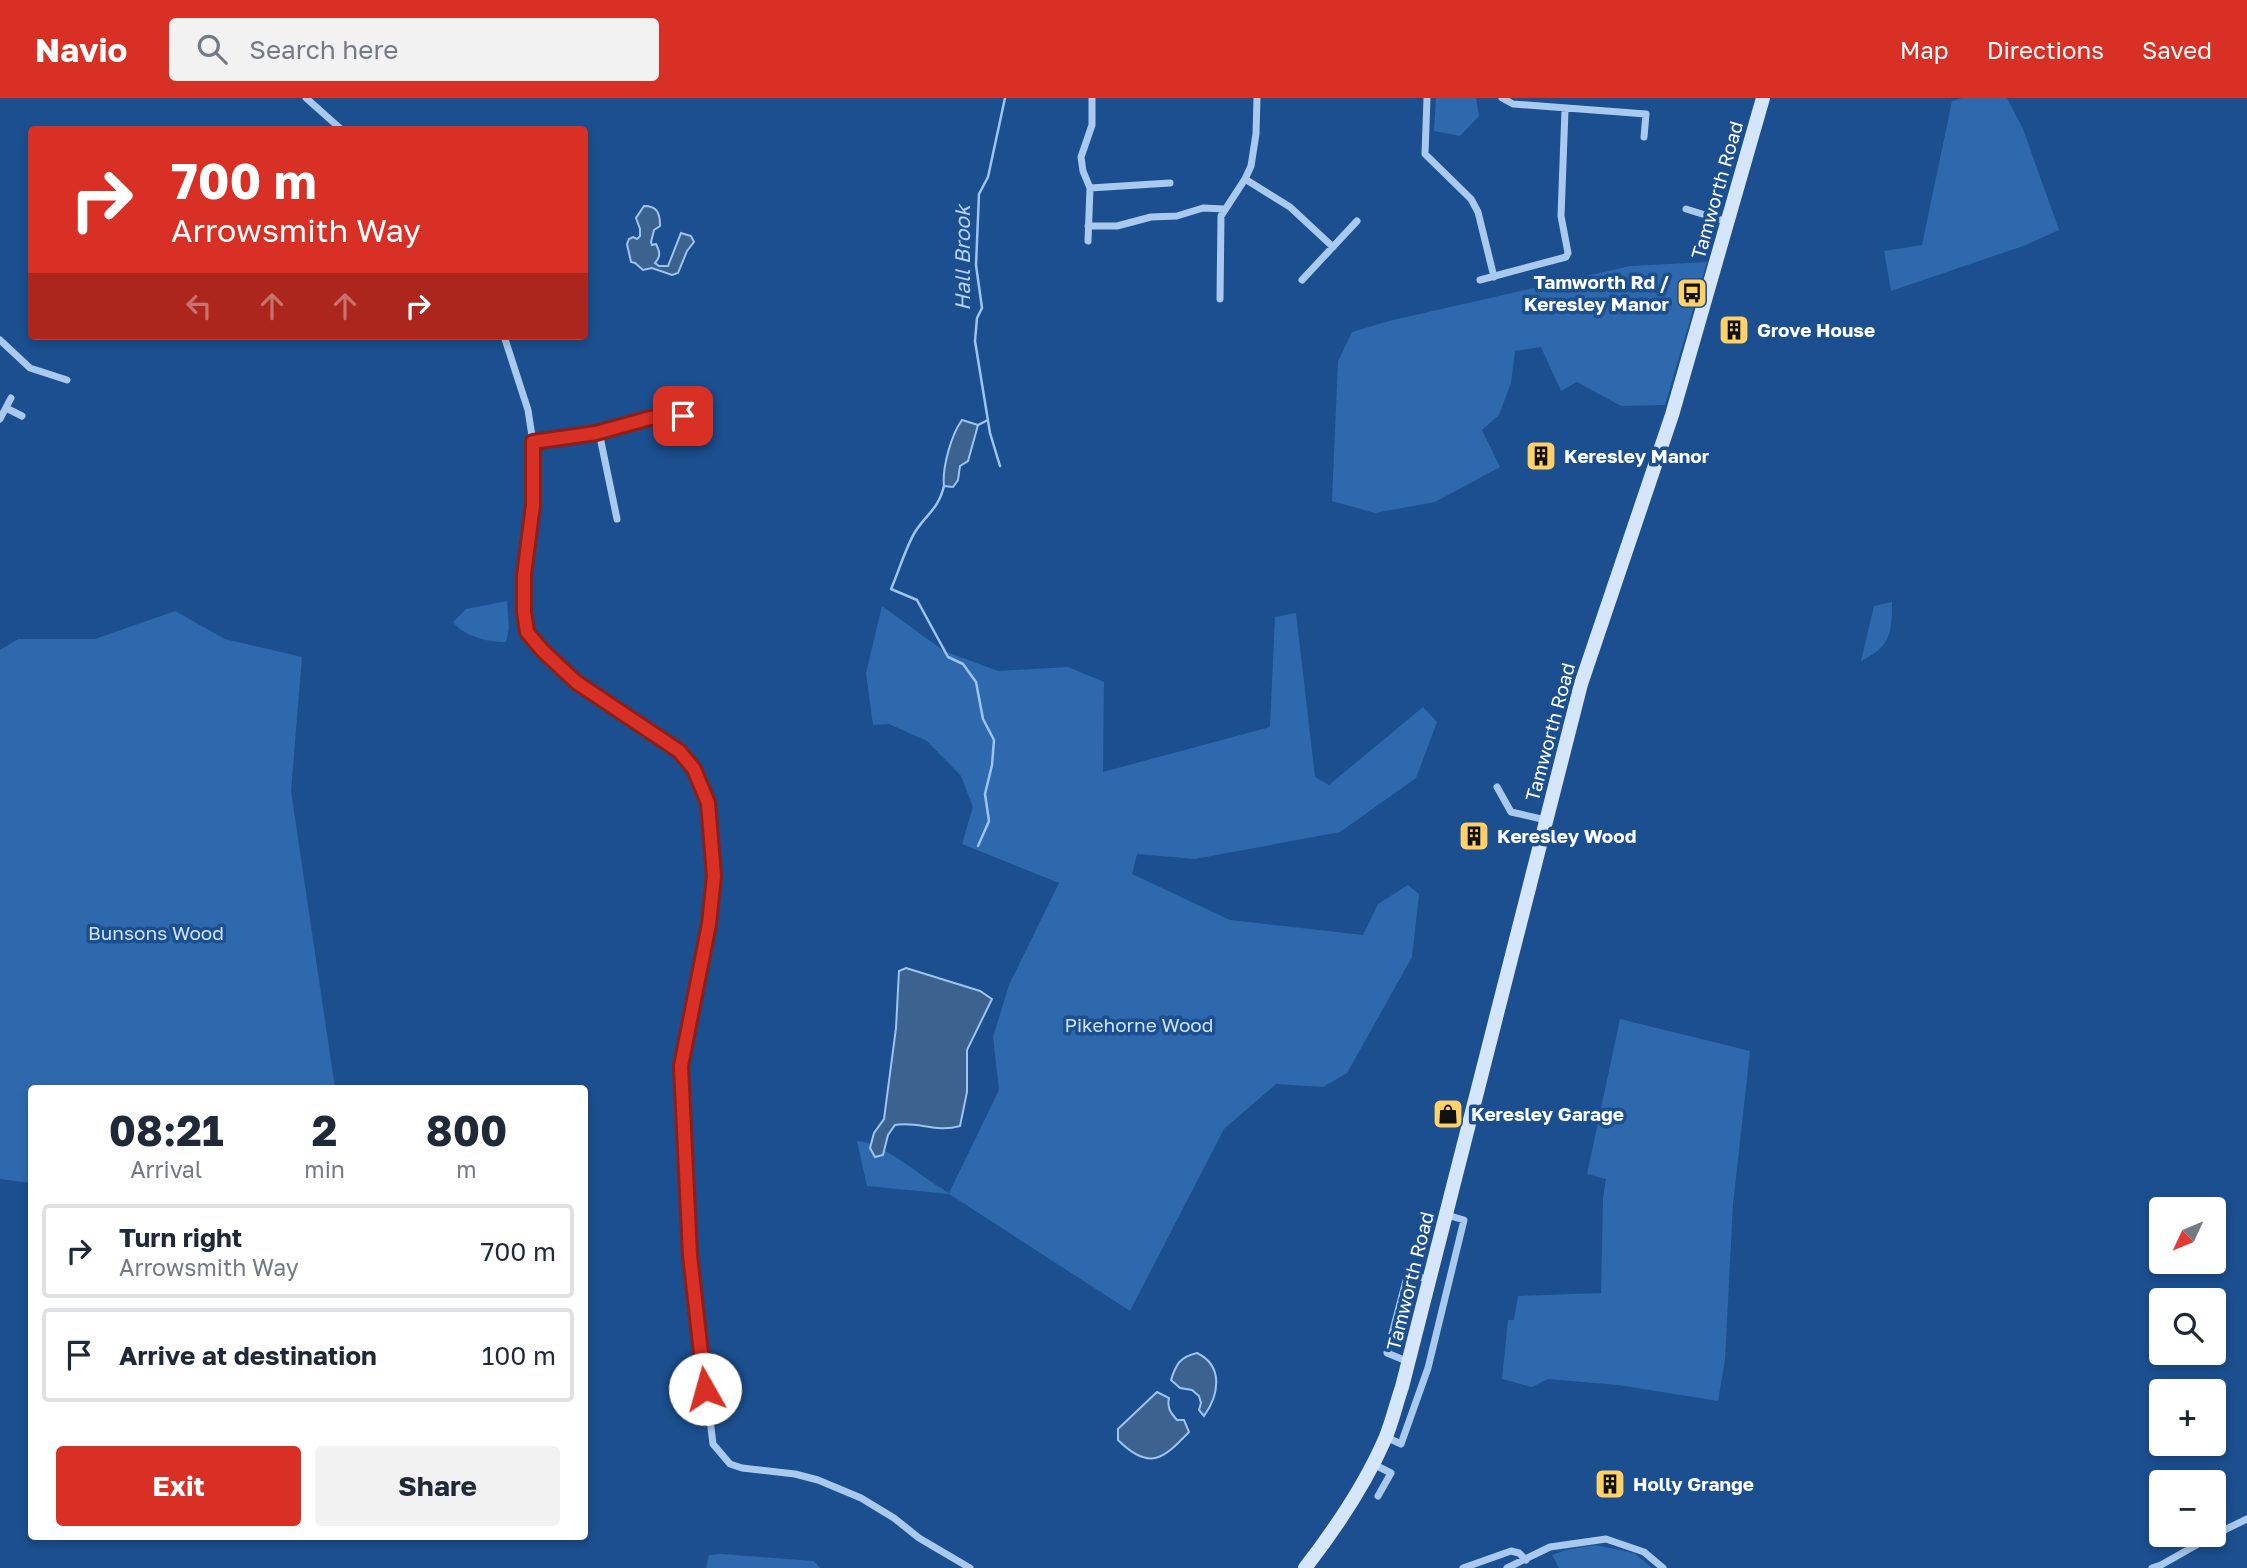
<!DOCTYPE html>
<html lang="en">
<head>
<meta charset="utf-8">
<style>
  :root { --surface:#fff; --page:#f2f2f3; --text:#1f2937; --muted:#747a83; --line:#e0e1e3; --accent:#d93025 }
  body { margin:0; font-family:"Golos Text",sans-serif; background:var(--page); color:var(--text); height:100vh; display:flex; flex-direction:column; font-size:26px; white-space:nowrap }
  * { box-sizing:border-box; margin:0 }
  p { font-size:23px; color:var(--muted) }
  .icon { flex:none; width:38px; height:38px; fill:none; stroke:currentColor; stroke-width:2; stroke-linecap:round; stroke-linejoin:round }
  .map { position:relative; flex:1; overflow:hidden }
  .panel { position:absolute; left:28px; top:987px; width:560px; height:455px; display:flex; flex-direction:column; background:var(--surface); border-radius:7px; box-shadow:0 4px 10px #0003 }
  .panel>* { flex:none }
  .hud { position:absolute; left:28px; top:28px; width:560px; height:214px; border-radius:7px; box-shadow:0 4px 10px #0003; background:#d93025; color:#fff; overflow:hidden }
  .needle { width:46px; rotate:226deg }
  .controls { position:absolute; left:2149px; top:1099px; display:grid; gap:14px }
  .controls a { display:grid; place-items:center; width:77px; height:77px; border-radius:7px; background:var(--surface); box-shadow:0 4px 10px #0003; font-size:35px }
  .pin { position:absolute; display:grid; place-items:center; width:60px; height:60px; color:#fff; margin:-30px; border-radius:14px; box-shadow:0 4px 10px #0006 }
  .me { position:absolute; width:77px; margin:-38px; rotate:353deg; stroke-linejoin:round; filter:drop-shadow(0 0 5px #0008) }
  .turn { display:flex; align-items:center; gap:24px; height:147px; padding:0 28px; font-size:32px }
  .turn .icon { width:91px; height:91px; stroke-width:2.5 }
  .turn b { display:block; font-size:49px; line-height:60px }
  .lanes { display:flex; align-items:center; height:66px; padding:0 28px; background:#0003; justify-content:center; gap:35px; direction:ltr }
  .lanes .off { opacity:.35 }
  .eta { display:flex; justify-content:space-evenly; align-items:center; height:119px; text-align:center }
  .eta b { font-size:42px; font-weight:700; line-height:49px }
  .action { display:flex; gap:14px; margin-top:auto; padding:14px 28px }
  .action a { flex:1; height:80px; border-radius:7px; background:var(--accent); color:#fff; font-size:28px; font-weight:700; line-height:80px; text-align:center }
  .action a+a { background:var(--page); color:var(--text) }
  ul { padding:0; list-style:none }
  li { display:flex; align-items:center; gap:21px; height:94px; margin:0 14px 10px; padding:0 14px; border:4px solid var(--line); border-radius:7px }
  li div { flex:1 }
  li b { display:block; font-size:26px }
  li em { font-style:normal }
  header { display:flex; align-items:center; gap:42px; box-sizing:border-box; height:98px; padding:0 35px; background:var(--accent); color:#fff }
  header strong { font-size:33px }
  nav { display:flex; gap:38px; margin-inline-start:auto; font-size:24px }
  .search { width:490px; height:63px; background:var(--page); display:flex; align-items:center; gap:18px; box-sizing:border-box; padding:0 24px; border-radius:7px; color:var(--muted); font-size:26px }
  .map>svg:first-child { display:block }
  .green { fill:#2e69ad }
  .water { fill:#3c6290; stroke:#9cc4f0; stroke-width:2 }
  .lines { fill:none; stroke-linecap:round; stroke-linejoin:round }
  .stream { stroke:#9cc4f0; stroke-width:2.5 }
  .street { stroke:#a9c9ee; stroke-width:7 }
  .secondary { stroke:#d6e6fa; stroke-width:14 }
  .route-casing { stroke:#8d1f18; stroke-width:18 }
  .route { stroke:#d93025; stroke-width:12 }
  .labels { text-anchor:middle; stroke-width:7; stroke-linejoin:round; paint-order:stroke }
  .street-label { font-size:19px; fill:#fff; stroke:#1b4f8f }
  .poi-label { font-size:19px; font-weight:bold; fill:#fff; stroke:#1b4f8f; text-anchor:start }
  .park-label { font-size:19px; fill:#cfe3fa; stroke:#1b4f8f }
  .water-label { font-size:21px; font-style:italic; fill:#b5d3f5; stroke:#1b4f8f }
</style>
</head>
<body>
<header>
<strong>Navio</strong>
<div class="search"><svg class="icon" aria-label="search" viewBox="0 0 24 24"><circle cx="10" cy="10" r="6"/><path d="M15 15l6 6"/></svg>Search here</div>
<nav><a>Map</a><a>Directions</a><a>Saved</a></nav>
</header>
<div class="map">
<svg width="2247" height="1470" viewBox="0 0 2247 1470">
  <rect width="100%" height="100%" fill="#1b4f8f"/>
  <path class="green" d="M1436 0H1476L1479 18 1460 38 1434 33Z
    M1962 0H2007L2023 31 2059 132 2026 147 1891 193 1884 153 1922 147 1952 3Z
    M1707 164 1665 307 1621 308 1577 284 1561 293 1541 249 1515 253 1511 285 1499 317 1482 332 1500 369 1435 404 1375 415 1332 403 1338 263 1352 234 1389 223 1630 168Z
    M507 503 509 530 506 544C488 544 465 539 453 524L466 511Z
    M1892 504C1892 536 1890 549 1861 563L1874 508Z
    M882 508 944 553 998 573 1068 569 1104 584 1103 674 1270 629 1275 519 1296 515 1315 679 1329 687 1423 609 1437 624 1416 680 1340 734 1195 761 1137 756 1132 776 1230 822 1363 837 1378 806 1408 787 1419 796 1412 859 1347 975 1323 989 1276 986 1224 1031 1130 1213 949 1096 867 1088 857 1043C883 1044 925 1082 949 1095L999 992 993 939 1009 887 1059 785 962 746 973 709 961 678 927 643 889 626 873 627 866 575Z
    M175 513 225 541 302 559 291 693 335 990H32L31 1085 0 1081V552L18 541H95Z
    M1620 921 1750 953 1733 1106 1725 1262 1718 1303 1618 1287 1548 1281 1532 1289 1502 1281 1508 1222H1514L1518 1198 1601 1195 1603 1100 1606 1081 1587 1076Z
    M1595 1447 1634 1455 1652 1470H1559L1552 1457 1566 1452Z
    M721 1456 814 1463 820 1470H706L709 1457Z"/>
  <path class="water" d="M644 108C658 108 660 116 660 128L654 132 651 144 652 147 656 146C660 154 661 158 655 165L659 168H668L681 135 691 138 694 144 687 153 678 175 672 177 652 170 643 172 635 165 631 164 627 146 629 141 633 139 637 141 640 138V131L636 120Z
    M962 322 978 327 968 363 960 368 958 382 953 389 944 388C942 370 951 337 962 322Z
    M906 870 980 893 992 901 967 952V994L960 1028C935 1035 919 1023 895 1027L888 1037 883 1057 875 1059 870 1050 874 1035 884 1021 896 930 899 873Z
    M1197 1255C1224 1268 1219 1297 1204 1318L1199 1312 1201 1305 1199 1298 1192 1292 1180 1290 1171 1282C1176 1266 1180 1259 1197 1255Z
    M1157 1294 1169 1300C1167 1310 1170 1314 1177 1322H1184L1189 1334C1164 1360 1150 1374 1118 1342V1331Z"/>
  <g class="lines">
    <path class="stream" d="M978 327 988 322
      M1000 368 990 335 975 243 977 220 982 210 976 167 979 96 988 79 1005 0
      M944 388C938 412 927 415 915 434 905 451 899 473 891 491L917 502 948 559 963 566 976 584 983 621 994 642 992 667 985 696 989 723 978 748"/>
    <path class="street" d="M306 0 342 32
      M1427 0 1425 56 1471 101 1478 114 1494 179
      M1502 0 1513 6 1646 16 1644 39
      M1245 81 1290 109 1333 149
      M1090 90 1170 85
      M1686 111 1728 124
      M1088 128H1117L1151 119 1177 118 1203 110 1224 111
      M1088 143 1090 90 1083 73 1081 59 1092 27V0
      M1302 182 1357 123
      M1480 182 1566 159 1568 155 1561 118 1565 12
      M1220 201 1221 118 1245 81 1251 68 1256 36 1257 0
      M504 238 528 312 534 351 533 407 524 476V514L527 534 542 552 576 584 679 653 693 671 707 705 712 732 714 778 709 826 681 968 690 1157 713 1346 730 1366 742 1370 795 1376 818 1382 861 1400 894 1420 919 1440 970 1470
      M0 242 30 270 67 282
      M6 310 22 318
      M0 321 11 300
      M599 334 617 421
      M533 344 596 335 650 320 699 316
      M1497 689 1511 714 1546 722
      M1409 1264 1387 1255 1408 1175 1429 1182
      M1386 1339 1401 1346 1428 1270 1464 1122 1447 1117
      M1373 1366 1391 1375 1378 1398
      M2214 1437 2247 1421
      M1463 1470 1511 1453 1519 1455 1526 1462
      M1507 1470 1550 1449 1606 1441 1644 1454 1663 1470
      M2152 1470 2161 1467 2214 1437"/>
    <path class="secondary" d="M1305 1470C1336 1430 1365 1387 1385 1341 1392 1325 1396 1306 1402 1289L1581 586 1672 317 1763 0"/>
  </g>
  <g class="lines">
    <g class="route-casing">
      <path id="route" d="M683 318 650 320 596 335 533 344V407L524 477V514L527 534 542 552 576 584 679 653 694 671 708 705 714 778 709 826 681 968 690 1157 705 1291"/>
    </g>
    <use href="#route" class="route"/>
  </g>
  <defs>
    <g id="bus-square" transform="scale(1.575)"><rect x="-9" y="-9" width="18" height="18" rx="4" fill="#ffd166" stroke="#1b4f8f"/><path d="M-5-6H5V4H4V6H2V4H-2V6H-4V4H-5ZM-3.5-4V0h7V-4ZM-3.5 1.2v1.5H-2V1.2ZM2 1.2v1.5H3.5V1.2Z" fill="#111"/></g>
    <g id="building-square" transform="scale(1.575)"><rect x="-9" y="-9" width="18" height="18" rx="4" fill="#ffd166" stroke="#1b4f8f"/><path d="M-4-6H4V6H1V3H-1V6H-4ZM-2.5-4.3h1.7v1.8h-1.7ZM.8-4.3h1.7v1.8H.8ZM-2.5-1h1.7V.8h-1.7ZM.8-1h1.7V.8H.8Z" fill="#111"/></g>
    <g id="shop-square" transform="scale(1.575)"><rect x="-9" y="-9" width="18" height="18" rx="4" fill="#ffd166" stroke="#1b4f8f"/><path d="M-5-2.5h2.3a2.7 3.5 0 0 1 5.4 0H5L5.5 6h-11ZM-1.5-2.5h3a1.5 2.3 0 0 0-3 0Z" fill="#111"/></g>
  </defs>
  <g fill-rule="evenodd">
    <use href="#bus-square" x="1692" y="195"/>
    <use href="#building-square" x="1734" y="232"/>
    <use href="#building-square" x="1541" y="358"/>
    <use href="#building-square" x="1474" y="738"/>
    <use href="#shop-square" x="1448" y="1016"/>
    <use href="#building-square" x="1610" y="1386"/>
  </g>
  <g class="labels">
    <g class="street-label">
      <text transform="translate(1717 92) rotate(-74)" y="7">Tamworth Road</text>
      <text transform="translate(1550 634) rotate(-75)" y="7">Tamworth Road</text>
      <text transform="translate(1410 1183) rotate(-76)" y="7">Tamworth Road</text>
    </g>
    <g class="poi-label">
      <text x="1669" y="191" text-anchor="end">Tamworth Rd /<tspan x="1669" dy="22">Keresley Manor</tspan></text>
      <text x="1757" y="239">Grove House</text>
      <text x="1564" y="365">Keresley Manor</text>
      <text x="1497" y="745">Keresley Wood</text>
      <text x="1471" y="1023">Keresley Garage</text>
      <text x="1633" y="1393">Holly Grange</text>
    </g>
    <g class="park-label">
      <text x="156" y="842">Bunsons Wood</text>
      <text x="1139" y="934">Pikehorne Wood</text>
    </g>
    <g class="water-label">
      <text transform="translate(963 160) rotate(-90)" y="7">Hall Brook</text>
    </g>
  </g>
</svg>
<div class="controls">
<a><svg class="needle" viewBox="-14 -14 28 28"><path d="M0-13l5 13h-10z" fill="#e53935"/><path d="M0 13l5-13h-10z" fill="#747a83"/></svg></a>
<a><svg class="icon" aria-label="search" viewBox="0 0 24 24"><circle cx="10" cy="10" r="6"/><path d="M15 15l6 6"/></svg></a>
<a>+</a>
<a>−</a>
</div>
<div class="pin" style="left:683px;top:318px;background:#d93025"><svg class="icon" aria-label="arrive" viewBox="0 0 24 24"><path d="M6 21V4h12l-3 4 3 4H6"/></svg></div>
<svg class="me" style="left:705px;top:1291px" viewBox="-20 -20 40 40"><circle r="19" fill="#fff"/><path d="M0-13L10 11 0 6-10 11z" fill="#d93025"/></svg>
<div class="hud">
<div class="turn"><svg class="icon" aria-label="right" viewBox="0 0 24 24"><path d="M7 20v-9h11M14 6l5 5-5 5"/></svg><div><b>700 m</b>Arrowsmith Way</div></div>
<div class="lanes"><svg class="icon off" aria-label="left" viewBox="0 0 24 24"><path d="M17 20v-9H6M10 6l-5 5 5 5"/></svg><svg class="icon off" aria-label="ahead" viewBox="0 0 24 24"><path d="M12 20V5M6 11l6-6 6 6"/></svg><svg class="icon off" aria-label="ahead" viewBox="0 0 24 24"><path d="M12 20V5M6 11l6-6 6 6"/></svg><svg class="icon" aria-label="right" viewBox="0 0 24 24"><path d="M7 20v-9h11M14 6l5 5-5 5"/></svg></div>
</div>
<section class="panel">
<div class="eta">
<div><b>08:21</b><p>Arrival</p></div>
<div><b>2</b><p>min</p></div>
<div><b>800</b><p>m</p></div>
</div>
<ul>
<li><svg class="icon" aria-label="right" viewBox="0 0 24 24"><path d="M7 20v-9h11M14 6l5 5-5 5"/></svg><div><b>Turn right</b><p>Arrowsmith Way</p></div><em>700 m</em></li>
<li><svg class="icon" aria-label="arrive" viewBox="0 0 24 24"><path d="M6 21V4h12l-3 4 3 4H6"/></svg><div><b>Arrive at destination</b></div><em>100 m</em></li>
</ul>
<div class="action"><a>Exit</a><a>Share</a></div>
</section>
</div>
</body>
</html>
